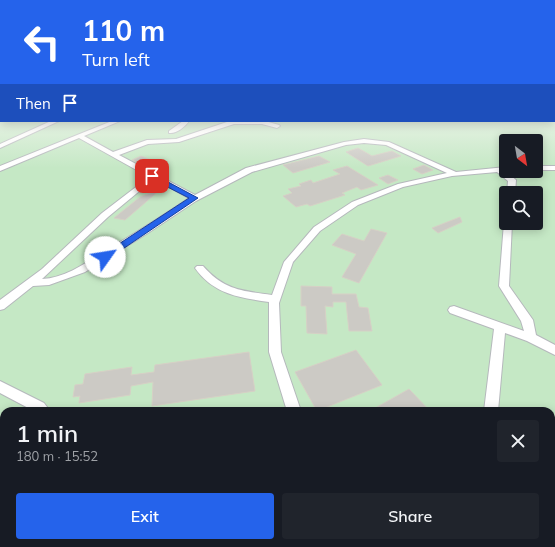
<!DOCTYPE html>
<html lang="en">
<head>
<meta charset="utf-8">
<style>
  :root { --surface:#171b24; --page:#20242c; --text:#f1f3f6; --muted:#9ea1a6; --accent:#2563eb }
  body { margin:0; font-family:Mulish,sans-serif; background:var(--page); color:var(--text); height:100vh; display:flex; flex-direction:column; font-size:15px; white-space:nowrap }
  * { box-sizing:border-box; margin:0 }
  p { font-size:13px; color:var(--muted) }
  .icon { flex:none; width:22px; height:22px; fill:none; stroke:currentColor; stroke-width:2; stroke-linecap:round; stroke-linejoin:round }
  .map { position:relative; flex:1; overflow:hidden }
  .sheet { position:absolute; left:0px; top:407px; width:555px; height:140px; display:flex; flex-direction:column; background:var(--surface); border-radius:12px 12px 0 0; box-shadow:0 2px 10px #0003 }
  .sheet>* { flex:none }
  .banner { position:absolute; left:0px; top:0px; width:555px; height:122px; box-shadow:0 2px 10px #0003; background:#2563eb; color:#fff; overflow:hidden }
  .needle { width:26px; rotate:149deg }
  .controls { position:absolute; left:499px; top:134px; display:grid; gap:8px }
  .controls a { display:grid; place-items:center; width:44px; height:44px; border-radius:4px; background:var(--surface); box-shadow:0 2px 10px #0003; font-size:20px }
  .pin { position:absolute; display:grid; place-items:center; width:34px; height:34px; color:#fff; margin:-17px; border-radius:8px; box-shadow:0 2px 6px #0006 }
  .me { position:absolute; width:44px; margin:-22px; rotate:58deg; stroke-linejoin:round; filter:drop-shadow(0 0 3px #0008) }
  .turn { display:flex; align-items:center; gap:14px; height:84px; padding:0 16px; font-size:18px }
  .turn .icon { width:52px; height:52px; stroke-width:2.5 }
  .turn b { display:block; font-size:28px; line-height:34px }
  .then { display:flex; align-items:center; height:38px; padding:0 16px; background:#0003; gap:8px; font-size:15px }
  .round { display:grid; place-items:center; flex:none; width:42px; height:42px; border-radius:4px; background:var(--page) }
  .overview { display:flex; align-items:center; justify-content:space-between; height:68px; padding:0 16px }
  h1 { font-size:24px; font-weight:600; line-height:30px }
  .action { display:flex; gap:8px; margin-top:auto; padding:8px 16px }
  .action a { flex:1; height:46px; border-radius:4px; background:var(--accent); color:#fff; font-size:16px; font-weight:600; line-height:46px; text-align:center }
  .action a+a { background:var(--page); color:var(--text) }
  .map>svg:first-child { display:block }
  .green { fill:#c5e8c5; fill-rule:evenodd }
  .building { fill:#cccac5; stroke:#d6d1c6 }
  .lines { fill:none; stroke-linecap:round; stroke-linejoin:round }
  .street-casing { stroke:#b5b8bc; stroke-width:2 }
  .street { fill:#fff; fill-rule:evenodd }
  .route { fill:#2563eb; stroke:#184099 }
</style>
</head>
<body>
<div class="map">
<svg width="555" height="547" viewBox="0 0 555 547">
  <rect width="100%" height="100%" fill="#f1efe8"/>
  <path class="green" d="M0 91 1 121H554L555 91V547H0ZM506 141H536V171H506ZM506 193H536V223H506ZM4 411H551V543H4Z"/>
  <path class="building" d="M358 148 372 156 392 151 401 156 368 166 346 152Z
    M141 156 161 164 151 169 132 160Z
    M319 156 330 162 293 173 283 165Z
    M424 165 433 170 422 174 413 169Z
    M347 166 378 185 361 190 357 187 342 193 345 195 310 206 307 204 296 207 283 196 292 193 288 189 301 186 299 184 311 180 313 183 340 174 333 170Z
    M388 175 398 180 388 184 379 178Z
    M161 189 125 220 114 218 140 197Z
    M460 217 462 222 438 233 432 228Z
    M371 229 387 233 359 283 342 277 356 254 332 245 342 234 364 241Z
    M301 286 332 287V294H356L359 307 368 308 372 331H349L346 302H333V307L325 306 327 334 307 333 306 306H301Z
    M356 350 382 385 317 411 295 372Z
    M249 352 255 391 152 406 153 382 131 386 130 395 79 403 80 396 73 397 75 385 83 384 85 374 132 367 131 375 154 372 155 365Z
    M409 389 430 411H370Z"/>
  <g class="lines">
    <g class="street-casing">
      <path id="street" d="M554 91H555V93H554Z
        M554 113H555V117H554Z
        M51 121H59L0 148V144Z
        M112 121H120L84 136 113 152 147 140 176 139 230 121H265L279 125 280 126 277 128 262 124H234L179 142 148 144 119 155 195 195 246 168 344 142 364 139 389 142 456 172 506 167V171H505L516 180 515 193H507L508 181 497 172 452 176 403 187 358 205 320 231 293 262 279 303 281 352 301 411H287L269 352V302C240 298 213 294 195 268L197 266H203C224 290 242 291 272 295L284 262 314 227 352 202 398 184 447 173 386 145 364 143 346 145 252 172 196 201 148 233 85 272 49 285 33 286 4 309 0 310V300L42 269 102 213 149 177 79 138 0 171V166ZM154 179 189 198C162 216 136 233 108 249 89 261 66 278 42 279L108 217Z
        M183 121H189C185 127 176 134 169 133V131Z
        M536 166H555V170H536Z
        M506 221V223H512L509 286 533 320 536 335 555 345V355L527 341 505 333 498 411H484L494 329 450 313 448 310 450 307 454 306 524 331 521 321 499 286 504 223Z
        M0 381 44 403 50 411H34L0 393Z
        M61 543H79L80 547H62Z
        M381 543H399L401 547H383Z"/>
    </g>
    <use href="#street" class="street"/>
  </g>
  <linearGradient id="sky" x2="0" y2="1"><stop stop-color="#8fc3f1"/><stop offset="0.54" stop-color="#f9f8f5"/><stop offset="1" stop-color="#f9f8f5" stop-opacity="0"/></linearGradient>
  <rect width="555" height="168" fill="url(#sky)"/>
  <path class="route" d="M150 175H155L198 198 108 259H102L100 257 102 255 189 198 150 178Z"/>
</svg>
<div class="controls">
<a><svg class="needle" viewBox="-14 -14 28 28"><path d="M0-13l5 13h-10z" fill="#e53935"/><path d="M0 13l5-13h-10z" fill="#9ea1a6"/></svg></a>
<a><svg class="icon" aria-label="search" viewBox="0 0 24 24"><circle cx="10" cy="10" r="6"/><path d="M15 15l6 6"/></svg></a>
</div>
<div class="pin" style="left:152px;top:176px;background:#d93025"><svg class="icon" aria-label="arrive" viewBox="0 0 24 24"><path d="M6 21V4h12l-3 4 3 4H6"/></svg></div>
<svg class="me" style="left:105px;top:257px" viewBox="-20 -20 40 40"><circle r="19" fill="#fff"/><path d="M0-13L10 11 0 6-10 11z" fill="#2563eb"/></svg>
<div class="banner">
<div class="turn"><svg class="icon" aria-label="left" viewBox="0 0 24 24"><path d="M17 20v-9H6M10 6l-5 5 5 5"/></svg><div><b>110 m</b>Turn left</div></div>
<div class="then">Then<svg class="icon" aria-label="arrive" viewBox="0 0 24 24"><path d="M6 21V4h12l-3 4 3 4H6"/></svg></div>
</div>
<section class="sheet">
<div class="overview"><div><h1>1 min</h1><p>180 m · 15:52</p></div><a class="round"><svg class="icon" aria-label="close" viewBox="0 0 24 24"><path d="M6 6l12 12M18 6L6 18"/></svg></a></div>
<div class="action"><a>Exit</a><a>Share</a></div>
</section>
</div>
</body>
</html>
